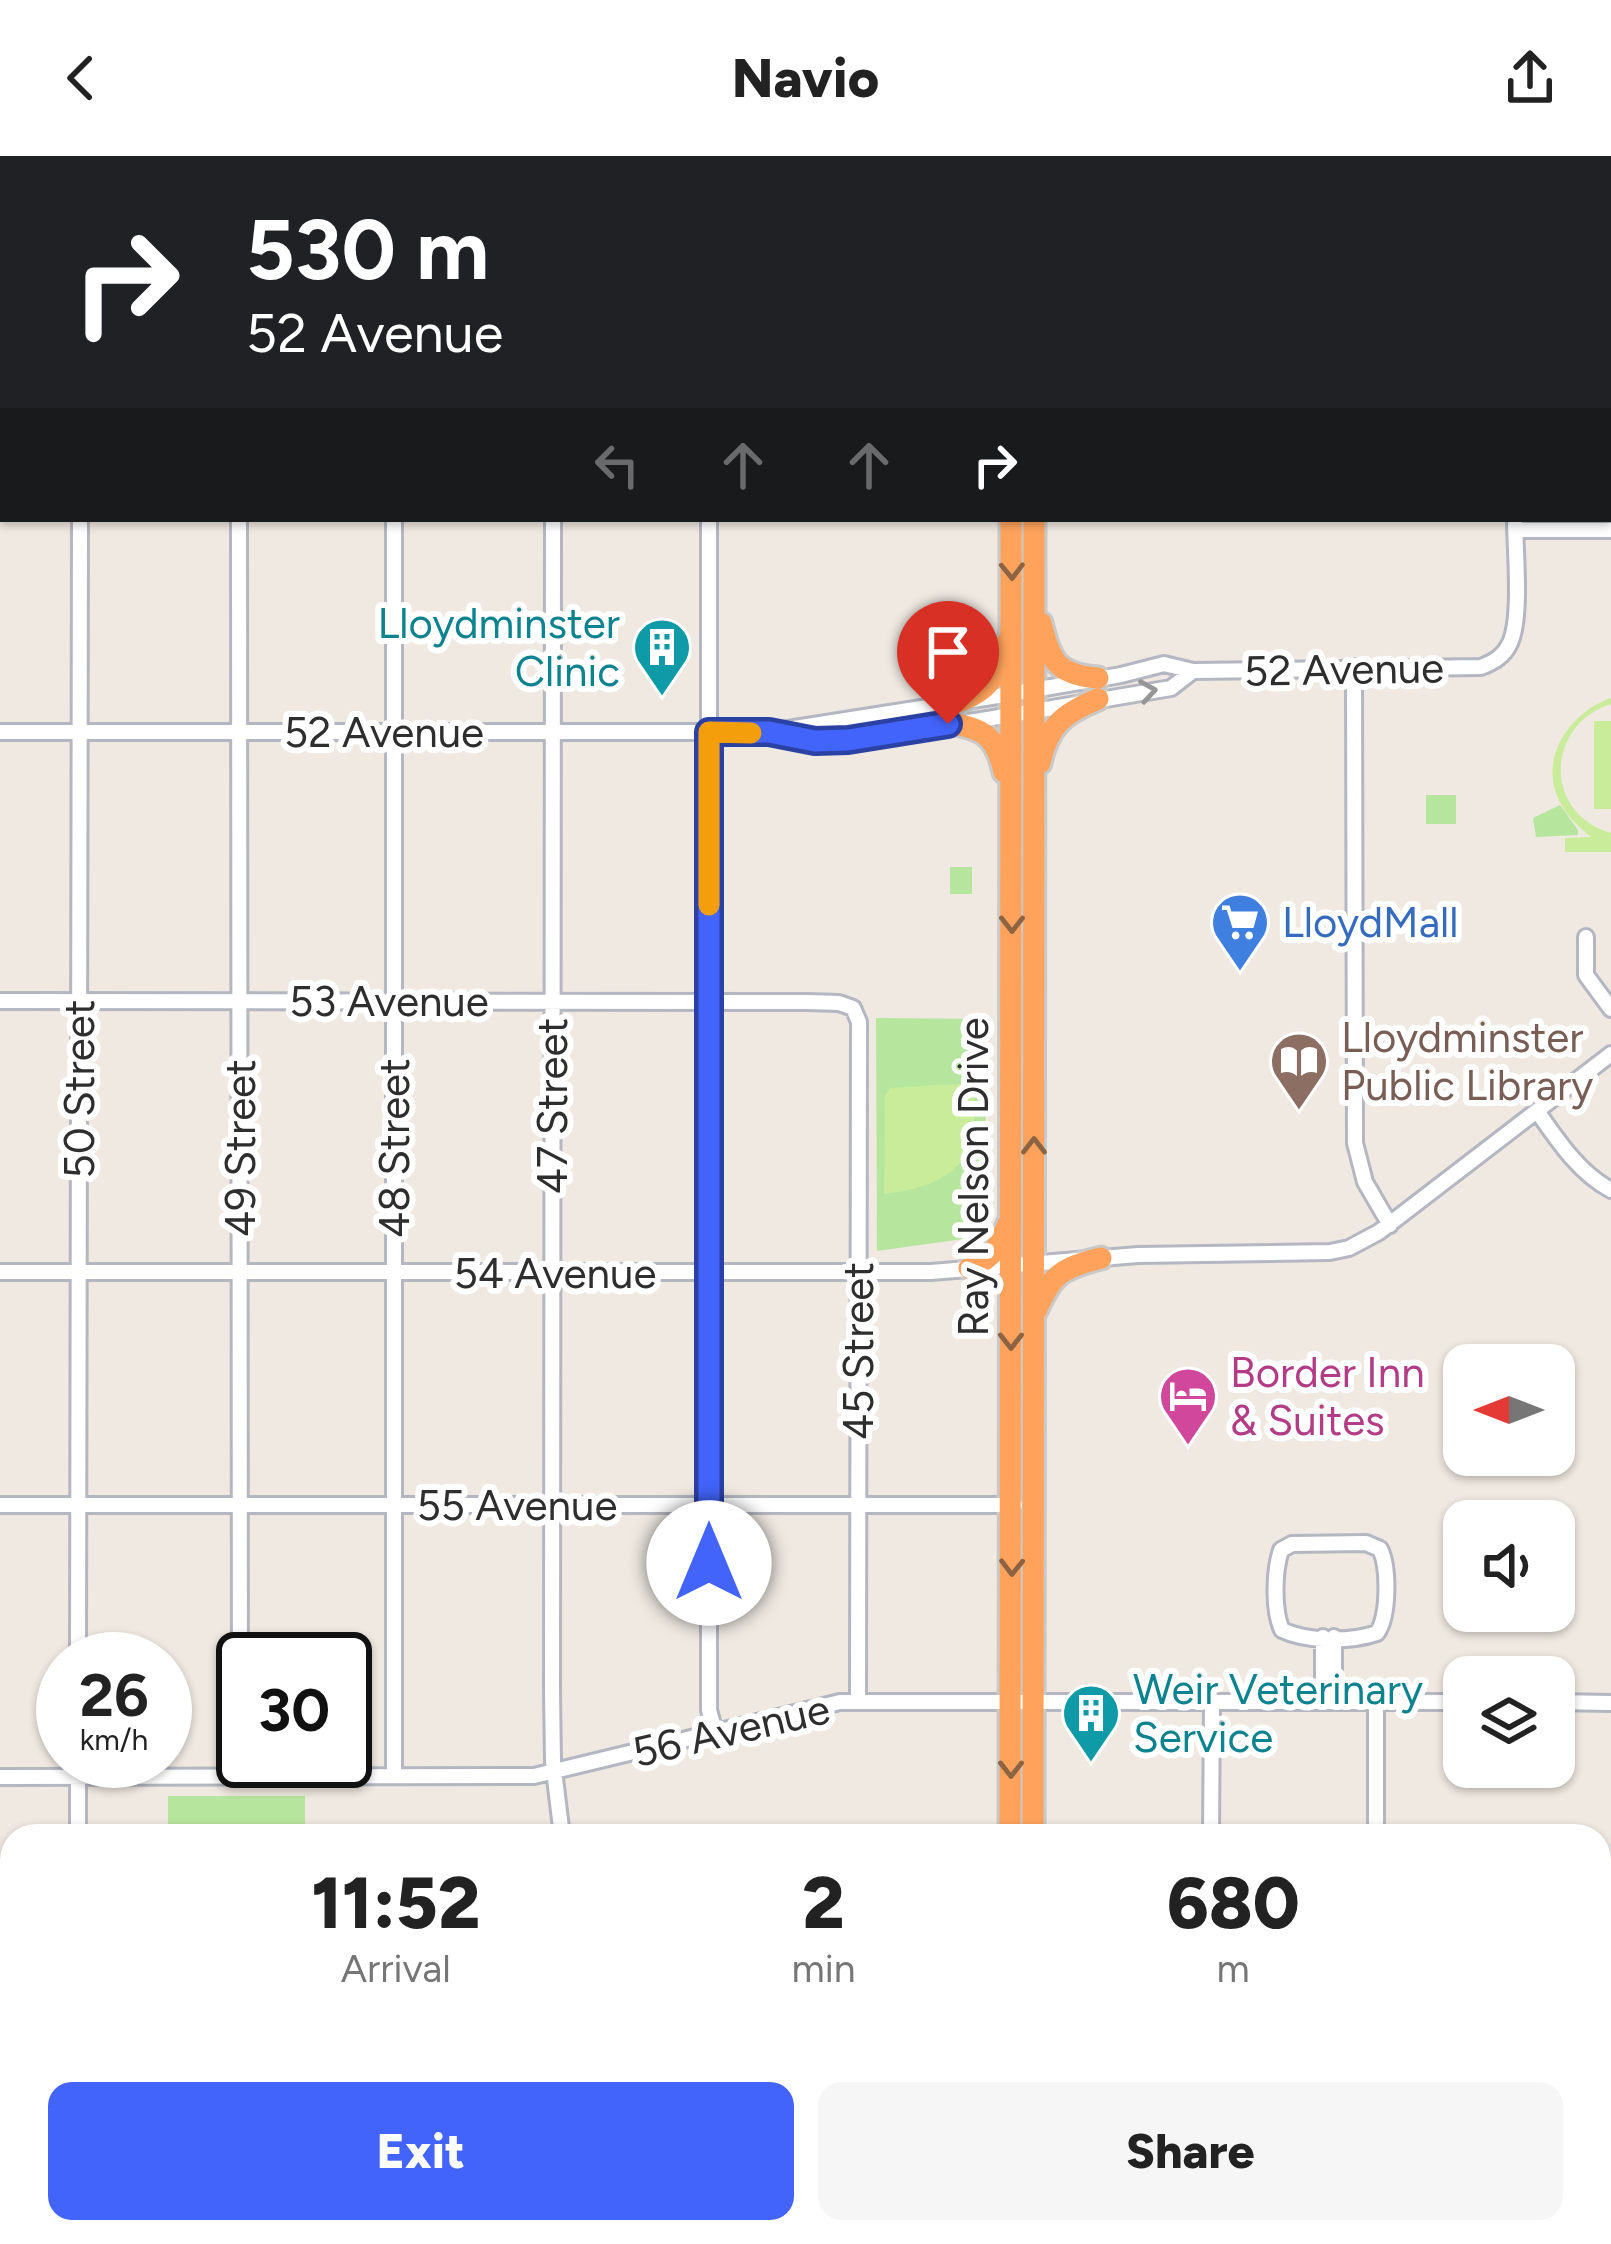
<!DOCTYPE html>
<html lang="en">
<head>
<meta charset="utf-8">
<style>
  :root { --surface:#fff; --page:#f6f6f6; --text:#222; --muted:#767676; --accent:#4264fb }
  body { margin:0; font-family:Figtree,sans-serif; background:var(--page); color:var(--text); height:100vh; display:flex; flex-direction:column; font-size:45px; white-space:nowrap }
  * { box-sizing:border-box; margin:0 }
  p { font-size:39px; color:var(--muted) }
  .icon { flex:none; width:66px; height:66px; fill:none; stroke:currentColor; stroke-width:2; stroke-linecap:round; stroke-linejoin:round }
  .map { position:relative; flex:1; overflow:hidden }
  .side { position:absolute; left:0px; top:1668px; width:1611px; height:420px; display:flex; flex-direction:column; background:var(--surface); border-radius:36px 36px 0 0; box-shadow:0 3px 9px #0004 }
  .side>* { flex:none }
  .top-card { position:absolute; left:0px; top:0px; width:1611px; height:366px; box-shadow:0 3px 9px #0004; background:#202124; color:#fff; overflow:hidden }
  .needle { width:78px; rotate:270deg }
  .fabs { position:absolute; left:1443px; top:1188px; display:grid; gap:24px }
  .fabs a { display:grid; place-items:center; width:132px; height:132px; border-radius:24px; background:var(--surface); box-shadow:0 3px 9px #0004; font-size:60px }
  .speed { position:absolute; left:36px; top:1476px; display:flex; gap:24px; font-size:60px; font-weight:700; text-align:center }
  .speed>* { display:grid; place-content:center; width:156px; height:156px; border-radius:50%; background:var(--surface); box-shadow:0 3px 9px #0004; line-height:1 }
  .speed small { font-size:30px; font-weight:400 }
  .speed .limit { border:6px solid #111; border-radius:18px; background:#fff; color:#111 }
  .pin { position:absolute; display:grid; place-items:center; width:102px; height:102px; color:#fff; margin:-123px -51px; border-radius:50% 50% 50% 0; rotate:-45deg; box-shadow:0 0 12px #0007 }
  .pin .icon { rotate:45deg }
  .me { position:absolute; width:132px; margin:-66px; rotate:0deg; stroke-linejoin:round; filter:drop-shadow(0 0 9px #0008) }
  .turn { display:flex; align-items:center; gap:42px; height:252px; padding:0 48px; font-size:54px }
  .turn .icon { width:156px; height:156px; stroke-width:2.5 }
  .turn b { display:block; font-size:84px; line-height:102px }
  .lanes { display:flex; align-items:center; height:114px; padding:0 48px; background:#0003; justify-content:center; gap:60px; direction:ltr }
  .lanes .off { opacity:.35 }
  .eta { display:flex; justify-content:space-evenly; align-items:center; height:204px; text-align:center }
  .eta b { font-size:72px; font-weight:800; line-height:84px }
  .cta { display:flex; gap:24px; margin-top:auto; padding:24px 48px }
  .cta a { flex:1; height:138px; border-radius:24px; background:var(--accent); color:#fff; font-size:48px; font-weight:800; line-height:138px; text-align:center }
  .cta a+a { background:var(--page); color:var(--text) }
  header { display:flex; justify-content:space-between; align-items:center; height:156px; padding:0 48px; background:var(--surface); font-size:54px; font-weight:800 }
  .map>svg:first-child { display:block }
  .green { fill:#b6e59e }
  .pitch { fill:#c9ec9a }
  .lines { fill:none; stroke-linecap:round; stroke-linejoin:round }
  .minor-casing { stroke:#b4b7c1; stroke-width:20 }
  .major-casing { stroke:#c9c9c9; stroke-width:24 }
  .highway-casing { stroke:#c9c9c9; stroke-width:27 }
  .minor { stroke:#fff; stroke-width:14 }
  .major { stroke:#f2d163; stroke-width:18 }
  .highway { stroke:#ffa35c; stroke-width:21 }
  .oneway { stroke:#8c6343 }
  .oneway2 { stroke:#969696 }
  .route-casing { stroke:#2b41a3; stroke-width:30 }
  .route { stroke:#4264fb; stroke-width:21 }
  .slow { stroke:#f59e0b; stroke-width:21 }
  .labels { text-anchor:middle; stroke-width:12; stroke-linejoin:round; paint-order:stroke }
  .culture-label { font-size:42px; fill:#0d838f; stroke:#fff; text-anchor:end }
  .street-label { font-size:42px; fill:#2e2e2e; stroke:#fff }
  .shop-label { font-size:42px; fill:#366cbe; stroke:#fff; text-anchor:start }
  .education-label { font-size:42px; fill:#785e54; stroke:#fff; text-anchor:start }
  .hotel-label { font-size:42px; fill:#b23c85; stroke:#fff; text-anchor:start }
</style>
</head>
<body>
<header><svg class="icon" aria-label="back" viewBox="0 0 24 24"><path d="M15 5l-7 7 7 7"/></svg>Navio<svg class="icon" aria-label="share" viewBox="0 0 24 24"><path d="M12 15V3M7 8l5-5 5 5M5 13v7h14v-7"/></svg></header>
<div class="map">
<svg width="1611" height="2088" viewBox="0 0 1611 2088">
  <rect width="100%" height="100%" fill="#efe9e1"/>
  <path class="green" d="M1426 639H1456V668H1426Z
    M1560 649 1578 674V679L1536 681 1533 662Z
    M950 711H972V738H950Z
    M876 862 986 863 985 1080 877 1095Z
    M168 1640H305V1680H168Z"/>
  <path class="pitch" d="M1611 542V548C1545 569 1543 658 1611 677V696H1565V682L1591 681C1578 670 1566 660 1559 644 1538 601 1571 556 1611 542Z
    M1594 565H1611V653H1594Z
    M974 927C974 948 977 975 968 995 954 1025 913 1035 884 1038L885 940 890 932Z"/>
  <g class="lines">
    <g class="minor-casing">
      <path id="minor" d="M81 0V3
        M238 0V3
        M710 0V3
        M394 3V0
        M1354 3V0
        M1515 3 1516 0
        M1608 7H1611
        M0 315H3
        M239 363 240 1621
        M553 363 552 1535 553 1606 562 1680
        M709 363V1554L715 1576
        M1515 374H1611
        M1354 511 1355 987 1365 1026 1390 1069
        M0 576H769L1004 539 1121 519 1164 508 1193 515 1481 511C1494 506 1504 500 1510 487 1522 461 1515 394 1515 363
        M780 578 815 585 868 583 1171 532 1193 515
        M1586 781V819L1611 853
        M0 845 807 846 839 847 853 852 859 866 858 1546
        M1537 955C1558 985 1579 1017 1611 1034
        M0 1116H931L1138 1099 1330 1096 1349 1092 1379 1076 1611 898
        M0 1349H1015
        M1366 1387 1380 1393C1389 1411 1389 1460 1377 1477 1351 1486 1307 1486 1282 1474 1273 1454 1274 1415 1281 1394L1292 1388Z
        M1323 1481V1546
        M1334 1481V1546
        M78 1503 80 363
        M1554 1546 1611 1547
        M394 1620V363
        M0 1621 534 1620 840 1546H1464
        M78 1680V1605
        M1211 1680 1212 1546
        M1376 1680V1546
        M0 1985H12
        M78 2076V2088
        M359 2076V2088
        M648 2076 651 2088
        M754 2076V2088
        M1210 2076V2088
        M1376 2076V2088"/>
    </g>
    <g class="major-casing">
      <path id="major" d="M0 57H3
        M1608 57H1611"/>
    </g>
    <g class="highway-casing">
      <path id="highway" d="M1011 3V0
        M1035 3V0
        M1041 467C1050 505 1057 519 1098 522
        M955 547C991 535 996 520 1007 486
        M948 567C984 572 996 580 1004 616
        M1040 607C1048 569 1064 557 1098 543
        M969 1112C994 1102 997 1092 1008 1068
        M1036 1155C1052 1118 1061 1112 1101 1102
        M1010 1680 1011 363
        M1033 1680 1034 363
        M1009 2088V2076
        M1032 2088V2076"/>
    </g>
    <use href="#minor" class="minor"/>
    <use href="#major" class="major"/>
    <use href="#highway" class="highway"/>
  </g>
  <defs><path id="oneway-chevron" d="M-2-3.5L2.5 0L-2 3.5" fill="none" stroke-width="1.6" stroke-linecap="round" stroke-linejoin="round" transform="scale(3)"/></defs>
  <g class="oneway">
    <use href="#oneway-chevron" transform="translate(1012 415) rotate(89)"/>
    <use href="#oneway-chevron" transform="translate(1012 768) rotate(90)"/>
    <use href="#oneway-chevron" transform="translate(1034 990) rotate(-90)"/>
    <use href="#oneway-chevron" transform="translate(1011 1185) rotate(90)"/>
    <use href="#oneway-chevron" transform="translate(1012 1411) rotate(91)"/>
    <use href="#oneway-chevron" transform="translate(1011 1613) rotate(90)"/>
  </g>
  <use class="oneway2" href="#oneway-chevron" transform="translate(1148 535) rotate(-9)"/>
  <g class="lines">
    <g class="route-casing">
      <path id="route" d="M709 1407V576H769L815 585 848 584 948 568"/>
    </g>
    <use href="#route" class="route"/>
    <path class="slow" d="M709 749V576L751 577"/>
  </g>
  <defs>
    <g id="building-pin" transform="scale(3)"><path d="M0 17L-7.5 6A9.5 9.5 0 1 1 7.5 6Z" fill="#0f9aa8" stroke="#fff"/><path d="M-4-6H4V6H1V3H-1V6H-4ZM-2.5-4.3h1.7v1.8h-1.7ZM.8-4.3h1.7v1.8H.8ZM-2.5-1h1.7V.8h-1.7ZM.8-1h1.7V.8H.8Z" fill="#fff"/></g>
    <g id="supermarket-pin" transform="scale(3)"><path d="M0 17L-7.5 6A9.5 9.5 0 1 1 7.5 6Z" fill="#3f7fe0" stroke="#fff"/><path d="M-6-5.5h2.5l.6 2H6L4.5 2H-2.5L-4.4-4H-6ZM-1.5 3.2a1.3 1.3 0 1 0 .1 0ZM3 3.2a1.3 1.3 0 1 0 .1 0Z" fill="#fff"/></g>
    <g id="library-pin" transform="scale(3)"><path d="M0 17L-7.5 6A9.5 9.5 0 1 1 7.5 6Z" fill="#8d6e63" stroke="#fff"/><path d="M-6-4Q-3-5.5-.7-3.5V5Q-3 3-6 4ZM6-4Q3-5.5 .7-3.5V5Q3 3 6 4Z" fill="#fff"/></g>
    <g id="hotel-pin" transform="scale(3)"><path d="M0 17L-7.5 6A9.5 9.5 0 1 1 7.5 6Z" fill="#d1479c" stroke="#fff"/><path d="M-6-4.5h1.5V1H6V5H4.5V3h-9V5H-6ZM-4 0a1.8 1.8 0 1 1 3.6 0ZM.5 0V-2.5h3Q6-2.5 6 0Z" fill="#fff"/></g>
  </defs>
  <g fill-rule="evenodd">
    <use href="#building-pin" x="662" y="491"/>
    <use href="#supermarket-pin" x="1240" y="766"/>
    <use href="#library-pin" x="1299" y="905"/>
    <use href="#hotel-pin" x="1188" y="1240"/>
    <use href="#building-pin" x="1091" y="1557"/>
  </g>
  <g class="labels">
    <g class="culture-label">
      <text x="620" y="482">Lloydminster<tspan x="620" dy="48">Clinic</tspan></text>
      <text x="1133" y="1548" text-anchor="start">Weir Veterinary<tspan x="1133" dy="48">Service</tspan></text>
    </g>
    <g class="street-label">
      <text transform="translate(1344 513) rotate(-1)" y="15">52 Avenue</text>
      <text x="384" y="591">52 Avenue</text>
      <text x="389" y="860">53 Avenue</text>
      <text transform="translate(79 933) rotate(-90)" y="15">50 Street</text>
      <text transform="translate(552 950) rotate(-90)" y="15">47 Street</text>
      <text transform="translate(240 992) rotate(-90)" y="15">49 Street</text>
      <text transform="translate(394 992) rotate(-90)" y="15">48 Street</text>
      <text transform="translate(973 1021) rotate(-90)" y="15">Ray Nelson Drive</text>
      <text x="555" y="1132">54 Avenue</text>
      <text transform="translate(858 1195) rotate(-90)" y="15">45 Street</text>
      <text x="517" y="1364">55 Avenue</text>
      <text transform="translate(731 1574) rotate(-13)" y="15">56 Avenue</text>
    </g>
    <g class="shop-label">
      <text x="1282" y="781">LloydMall</text>
    </g>
    <g class="education-label">
      <text x="1341" y="896">Lloydminster<tspan x="1341" dy="48">Public Library</tspan></text>
    </g>
    <g class="hotel-label">
      <text x="1230" y="1231">Border Inn<tspan x="1230" dy="48">&amp; Suites</tspan></text>
    </g>
  </g>
</svg>
<div class="fabs">
<a><svg class="needle" viewBox="-14 -14 28 28"><path d="M0-13l5 13h-10z" fill="#e53935"/><path d="M0 13l5-13h-10z" fill="#767676"/></svg></a>
<a><svg class="icon" aria-label="sound" viewBox="0 0 24 24"><path d="M4 9h4l5-4v14l-5-4H4zM17 9q2 3 0 6"/></svg></a>
<a><svg class="icon" aria-label="layers" viewBox="0 0 24 24"><path d="M12 4l9 5-9 5-9-5zM3 14l9 5 9-5"/></svg></a>
</div>
<div class="speed"><div>26<small>km/h</small></div><div class="limit">30</div></div>
<div class="pin" style="left:948px;top:568px;background:#d93025"><svg class="icon" aria-label="arrive" viewBox="0 0 24 24"><path d="M6 21V4h12l-3 4 3 4H6"/></svg></div>
<svg class="me" style="left:709px;top:1407px" viewBox="-20 -20 40 40"><circle r="19" fill="#fff"/><path d="M0-13L10 11 0 6-10 11z" fill="#4264fb"/></svg>
<div class="top-card">
<div class="turn"><svg class="icon" aria-label="right" viewBox="0 0 24 24"><path d="M7 20v-9h11M14 6l5 5-5 5"/></svg><div><b>530 m</b>52 Avenue</div></div>
<div class="lanes"><svg class="icon off" aria-label="left" viewBox="0 0 24 24"><path d="M17 20v-9H6M10 6l-5 5 5 5"/></svg><svg class="icon off" aria-label="ahead" viewBox="0 0 24 24"><path d="M12 20V5M6 11l6-6 6 6"/></svg><svg class="icon off" aria-label="ahead" viewBox="0 0 24 24"><path d="M12 20V5M6 11l6-6 6 6"/></svg><svg class="icon" aria-label="right" viewBox="0 0 24 24"><path d="M7 20v-9h11M14 6l5 5-5 5"/></svg></div>
</div>
<section class="side">
<div class="eta">
<div><b>11:52</b><p>Arrival</p></div>
<div><b>2</b><p>min</p></div>
<div><b>680</b><p>m</p></div>
</div>
<div class="cta"><a>Exit</a><a>Share</a></div>
</section>
</div>
</body>
</html>
